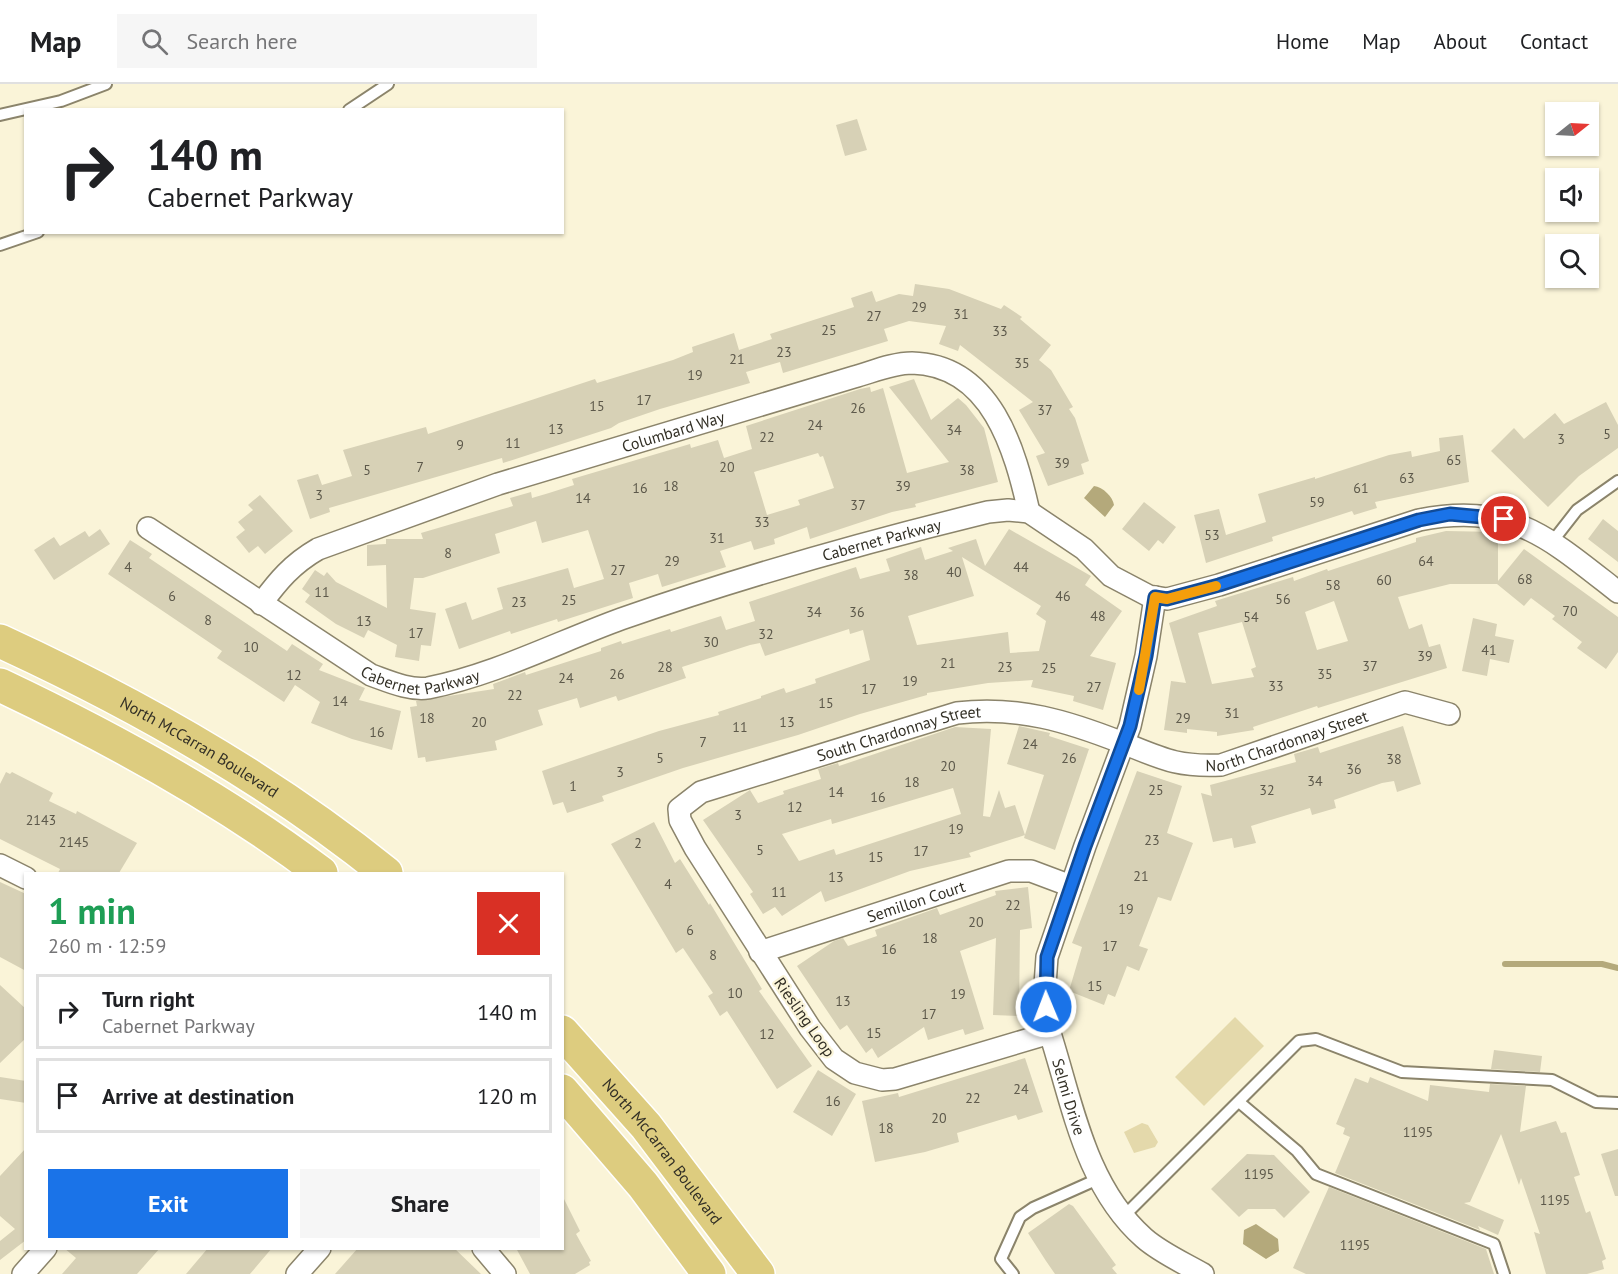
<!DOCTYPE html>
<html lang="en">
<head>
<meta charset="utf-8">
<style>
  :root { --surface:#fff; --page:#f6f6f6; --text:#202124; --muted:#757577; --line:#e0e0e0; --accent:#1a73e8 }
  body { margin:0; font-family:"PT Sans",sans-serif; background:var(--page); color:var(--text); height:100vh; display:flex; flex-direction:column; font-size:22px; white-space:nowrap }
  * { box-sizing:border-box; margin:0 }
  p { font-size:20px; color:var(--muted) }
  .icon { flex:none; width:33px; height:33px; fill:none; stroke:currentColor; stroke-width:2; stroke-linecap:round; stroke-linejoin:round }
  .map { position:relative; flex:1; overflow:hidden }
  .drawer { position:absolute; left:24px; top:788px; width:540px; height:378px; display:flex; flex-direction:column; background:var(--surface); border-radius:0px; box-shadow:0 2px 4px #0004 }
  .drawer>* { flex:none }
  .top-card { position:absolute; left:24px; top:24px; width:540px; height:126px; border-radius:0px; box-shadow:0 2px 4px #0004; background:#fff; color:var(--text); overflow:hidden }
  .needle { width:39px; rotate:72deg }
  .buttons { position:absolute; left:1545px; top:18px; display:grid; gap:12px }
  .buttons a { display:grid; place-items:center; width:54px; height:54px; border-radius:0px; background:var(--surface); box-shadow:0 2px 4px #0004; font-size:30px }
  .pin { position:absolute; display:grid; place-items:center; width:51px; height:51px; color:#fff; margin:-26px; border:3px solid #fff; border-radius:50%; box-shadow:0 2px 6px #0007 }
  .me { position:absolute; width:66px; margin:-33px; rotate:359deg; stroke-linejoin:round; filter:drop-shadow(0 0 4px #0008) }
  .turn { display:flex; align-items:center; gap:21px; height:126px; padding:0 24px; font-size:27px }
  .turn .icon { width:78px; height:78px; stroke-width:2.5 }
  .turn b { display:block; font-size:42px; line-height:51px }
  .round { display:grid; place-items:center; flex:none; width:63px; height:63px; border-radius:0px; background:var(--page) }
  .overview { display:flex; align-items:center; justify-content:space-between; height:102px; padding:0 24px }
  h1 { font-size:36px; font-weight:700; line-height:45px; color:#1e9e55 }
  .button { display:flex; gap:12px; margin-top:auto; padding:12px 24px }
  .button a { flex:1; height:69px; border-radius:0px; background:var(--accent); color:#fff; font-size:24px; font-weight:700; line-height:69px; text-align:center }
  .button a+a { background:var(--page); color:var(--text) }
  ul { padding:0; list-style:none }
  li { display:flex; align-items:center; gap:18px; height:75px; margin:0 12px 9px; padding:0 12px; border:3px solid var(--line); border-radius:0px }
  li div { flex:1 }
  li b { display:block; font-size:22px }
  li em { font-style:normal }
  header { display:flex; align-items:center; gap:36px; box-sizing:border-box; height:84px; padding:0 30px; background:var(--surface); border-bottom:2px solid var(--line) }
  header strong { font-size:28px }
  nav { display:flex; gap:33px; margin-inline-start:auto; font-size:21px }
  .search { width:420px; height:54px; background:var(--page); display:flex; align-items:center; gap:15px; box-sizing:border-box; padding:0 21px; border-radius:0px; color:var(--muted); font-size:22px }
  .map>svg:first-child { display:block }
  .green { fill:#e4d9ab }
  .water { fill:#b4a97b }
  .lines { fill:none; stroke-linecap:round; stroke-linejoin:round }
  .stream { stroke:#b4a97b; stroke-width:6 }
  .building { fill:#d7d1b6; fill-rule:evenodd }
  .service-casing { stroke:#8b846b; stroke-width:14 }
  .minor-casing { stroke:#8b846b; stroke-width:24 }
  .primary-casing { stroke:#fff; stroke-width:36 }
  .service { stroke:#fff; stroke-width:10 }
  .minor { stroke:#fff; stroke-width:21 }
  .primary { stroke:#ddcc7f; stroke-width:33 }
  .route-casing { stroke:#114b97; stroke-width:15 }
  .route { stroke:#1a73e8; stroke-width:10 }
  .slow { stroke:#f59e0b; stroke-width:10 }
  .labels { text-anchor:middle; stroke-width:4.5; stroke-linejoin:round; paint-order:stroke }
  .number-label { font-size:14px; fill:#5c584a }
  .street-label { font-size:16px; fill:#333026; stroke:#faf4d8 }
</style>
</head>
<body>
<header>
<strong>Map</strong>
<div class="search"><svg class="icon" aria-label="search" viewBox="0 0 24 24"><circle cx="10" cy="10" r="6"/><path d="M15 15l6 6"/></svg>Search here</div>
<nav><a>Home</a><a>Map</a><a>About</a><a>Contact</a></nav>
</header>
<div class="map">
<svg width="1618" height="1190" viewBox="0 0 1618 1190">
  <rect width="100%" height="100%" fill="#faf4d8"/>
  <path class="green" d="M1235 933 1264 962 1204 1022 1175 993Z
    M1142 1039 1148 1041 1158 1058 1155 1063 1134 1069 1124 1048Z"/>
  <path class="water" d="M1094 402C1103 403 1113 413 1114 421L1105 433 1084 414Z
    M1256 1140 1278 1155 1279 1167 1266 1175 1243 1160 1244 1146Z"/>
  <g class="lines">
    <path class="stream" d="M1505 880H1602L1618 884"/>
  </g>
  <path class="building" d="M857 35 867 66 845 72 836 41Z
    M915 200 949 205 1001 225 1004 221 1022 233 1020 235 1051 261 1039 276 1051 286 1073 323 1069 325 1075 334 1089 377 1081 380 1084 390 1048 402 1036 372 1045 369 1019 326 1033 318 960 261 958 267 939 260 946 242 909 237 884 245 888 257 783 289 780 278 746 288 750 299 660 325 619 339 611 344 503 379 502 374 329 424 330 428 310 435 297 396 318 390 322 401 352 392 343 366 426 343 428 350 595 295 597 299 673 276 693 268 692 263 734 249 739 266 772 255 770 250 854 223 851 214 872 207 876 218 899 210 913 212Z
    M914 295 931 336 958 314 966 321 984 344 998 398 915 420 916 423 892 428 810 455 807 443 774 455 775 460 754 466 751 457 720 467 726 483 662 503 658 490 629 499 633 514 558 538 557 535 511 550 510 547 459 565 445 525 466 518 472 536 503 525 497 504 568 484 574 504 604 495 588 446 542 459 536 437 495 450 500 469 423 494H414L410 525 436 529 431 562 421 561 419 577 395 573 397 561 368 546 364 554 336 540 305 518 310 511 302 505 315 486 324 492 327 488 336 498 387 524 386 481 367 482V461L386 460V455H423L421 449 513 422 510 414 531 408 532 414 549 409 574 401 572 395 690 360 691 364 718 356 724 374 752 365 746 342 860 305 870 303 871 308 883 304 907 389 949 378 889 303ZM818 369 820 373 823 372 834 404 798 416 800 421 767 431 754 388Z
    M1606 318 1618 341V364L1579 392 1548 423 1491 367 1514 344 1524 355 1555 329 1564 340Z
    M1463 351 1469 398 1375 418 1377 424 1354 431 1352 427 1272 453 1273 457 1206 479 1194 431 1219 425 1226 451 1266 438 1258 410 1315 393V395L1389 371 1411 367 1412 373 1440 367 1439 354Z
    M260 411 293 447 265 470 258 462 249 469 236 453 245 446 238 438 253 426 248 421Z
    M1144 418 1176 443 1163 460 1158 456 1149 467 1122 445Z
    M1603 435 1618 447V478L1588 455Z
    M100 445 110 460 54 496 34 466 54 453 60 462 85 447 89 453Z
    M1009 445 1091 492 1085 501 1122 527 1090 572 1116 579 1103 626 1073 617 1074 612 1031 603 1033 596 988 599 927 609V611L860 630 798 651 683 684 602 712 604 717 567 729 563 718 553 721 542 687 659 647 719 631 718 628 761 614V612L784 604 786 609 816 599 815 595 870 576 863 546 850 550 849 545 765 572 760 559 750 561 682 583 686 594 618 617 616 612 580 624 577 614 538 626 543 641 495 657 497 666 426 678 425 673 418 674 410 623 417 622 416 617 494 605 493 600 525 588 526 591 601 567V564L621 557 622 560 670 545 671 548 721 532 726 546 755 537 749 518 856 483 860 495 890 487 886 475 921 463 925 476 953 467 948 464 976 455 985 482ZM962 473 1041 522 1036 530 1046 537 1039 567 1010 569 1008 548 917 561 908 532 974 512Z
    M1446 447 1498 448V497L1524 465 1618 533V568L1606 585 1577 564 1582 558 1552 535 1555 532 1531 514 1524 522 1497 500H1450L1398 513 1409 545 1422 540 1429 563 1440 560 1447 584 1318 624 1317 622 1253 643 1254 646 1217 652V648L1187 645V649L1164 646 1171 597 1186 599 1169 539 1217 522 1215 517 1293 493 1294 497 1327 485 1328 487 1416 458V454ZM1334 517 1348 557 1317 566 1305 528ZM1242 538 1256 583 1251 585 1254 593 1212 600 1198 549Z
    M130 456 152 470 149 474 287 567 292 560 323 580 319 586 365 604 359 616 401 627 392 666 352 655 311 639 320 618 295 601 284 618 217 574 222 567 108 490Z
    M1473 534 1497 540 1495 552 1514 556 1509 579 1490 575 1487 592 1462 587Z
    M1019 642 1050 649 1049 652 1089 665 1055 766 1024 754 1044 691 1007 680Z
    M1403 642 1421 700 1397 708 1394 697 1382 699 1334 716 1336 724 1312 731 1310 724 1251 742 1256 759 1234 764 1232 754 1213 758 1201 709 1212 712 1210 701 1296 678 1294 670 1318 663 1320 669Z
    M955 643 991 645 983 732 990 733 999 706 1005 724 1015 721 1025 751 969 769 971 773 910 787 825 818 821 807 782 832 775 823 763 830 750 810 753 808 703 736 750 706 758 719 784 710 783 707 821 695 818 685 838 679 839 682ZM953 704 961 730 836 771 834 765 799 777 782 750 831 735 832 740Z
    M1137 687 1182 702 1167 749 1193 759 1171 817 1158 813 1139 862 1148 865 1139 887 1127 882 1115 913 1108 910 1104 921 1069 907 1082 863 1072 859Z
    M6 688 10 690 12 688 53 709 49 717 76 730 77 727 137 759 119 789H58L60 785 0 755V700Z
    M654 738 675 779 680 775 709 821 710 819 762 905 759 907 812 982 777 1005 727 927 720 932 708 912 713 909 683 864 676 869 611 760Z
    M0 798 26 810V887L0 873Z
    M1028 803 1032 844 1020 846 1019 932 993 931 996 854 960 867 984 945 965 951 963 945 928 956 924 943 878 974 872 964 866 969 847 941 840 946 797 882 834 857 843 854 848 862 877 852 875 846 937 824 940 831 996 811 995 807Z
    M0 901 26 925V954L0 979Z
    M1494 966 1542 972 1540 988 1491 985Z
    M1025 974 1043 1028 1018 1036 1016 1031 957 1049 959 1058 925 1068 875 1078 862 1017 898 1009 899 1013Z
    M818 986 856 1010 832 1052 793 1028Z
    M0 993 26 997V1019L0 1015Z
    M1370 993 1428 1017 1430 1001 1489 1008 1490 1000 1526 1002 1520 1048 1556 1037 1561 1049 1566 1048 1580 1091 1574 1093 1586 1129 1590 1127 1606 1175 1602 1177 1604 1185 1587 1190H1546L1534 1148 1540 1150 1521 1094 1519 1101 1501 1050 1470 1118 1464 1119 1504 1136 1498 1151 1478 1142 1480 1146 1335 1089 1350 1053 1343 1050 1345 1044 1336 1040 1355 994 1368 999Z
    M26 1064V1156L0 1176V1157L15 1145 0 1132V1092Z
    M1618 1065V1112H1615L1601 1070Z
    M1247 1070 1274 1071 1310 1108 1284 1134 1275 1125H1248L1239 1133 1211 1105Z
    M1329 1103 1486 1165 1494 1190H1306L1293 1184Z
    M562 1111 580 1147 576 1150 591 1177 589 1178 590 1181 575 1190H530L516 1164H562Z
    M1069 1120 1073 1122 1116 1181 1112 1184 1117 1190H1055L1046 1177 1028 1149Z
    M64 1164H160L137 1190H62L76 1174Z
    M208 1164H272L250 1190H186Z
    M358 1164H454L481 1190H335Z"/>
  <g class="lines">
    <g class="service-casing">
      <path id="service" d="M349 26 388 0
        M0 31 61 17 106 0
        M0 161 38 148
        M1552 458 1577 426 1618 397
        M1239 1018 1297 1067 1316 1090 1494 1160 1504 1190
        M1123 1133 1299 957 1316 955 1402 988 1552 996 1596 1018 1618 1019
        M1013 1190 1001 1175 1020 1133 1033 1124 1098 1095"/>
    </g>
    <g class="minor-casing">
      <g id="minor">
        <path id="s1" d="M148 444 371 591C388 597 410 607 428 604 494 591 558 558 621 535 741 493 865 458 988 428L1008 426 1029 428 1084 465 1111 492 1149 512 1167 515 1219 501 1419 436C1512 418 1549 454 1618 508"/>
        <path id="s2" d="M1155 513 1146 572 1130 642 1085 762 1047 873 1045 901 1048 943C1072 1016 1084 1101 1144 1154 1161 1169 1184 1179 1203 1190"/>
        <path id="s3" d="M261 520C278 497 292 480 318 465L498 400 854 293C872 288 893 279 912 279 992 281 1015 366 1029 428"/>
        <path d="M0 781 26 794"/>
        <path id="s4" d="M760 868 1009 787H1031L1071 802"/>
        <path id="s5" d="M1050 949 895 995 882 996 855 989 834 975 810 944 695 764 680 736 679 725 701 708 957 629C1019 622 1067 637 1123 659 1163 675 1177 683 1221 681L1405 618 1449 630"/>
        <path d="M483 1164 505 1190"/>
        <path d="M23 1190 46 1164"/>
        <path d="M297 1190 320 1164"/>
      </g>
    </g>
    <g class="primary-casing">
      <g id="primary">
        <path id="s6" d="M0 557C137 620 268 694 386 789"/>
        <path d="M0 601C112 654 222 714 321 789"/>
        <path id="s7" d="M562 948 646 1042 758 1190"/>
        <path d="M562 1007 643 1101 709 1190"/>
      </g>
    </g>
    <use href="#service" class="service"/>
    <use href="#minor" class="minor"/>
    <use href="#primary" class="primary"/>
  </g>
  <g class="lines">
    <g class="route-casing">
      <path id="route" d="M1046 923 1047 873 1085 762 1130 642 1146 572 1155 513 1167 515 1219 501 1419 436 1450 430 1504 435"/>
    </g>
    <use href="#route" class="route"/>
    <path class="slow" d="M1139 606 1155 513 1167 515 1216 502"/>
  </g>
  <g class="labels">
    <g class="number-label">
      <text x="919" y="228">29</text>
      <text x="961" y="235">31</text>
      <text x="874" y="237">27</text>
      <text x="829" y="251">25</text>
      <text x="1000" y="252">33</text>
      <text x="784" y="273">23</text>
      <text x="737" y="280">21</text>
      <text x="1022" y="284">35</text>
      <text x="695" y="296">19</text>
      <text x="644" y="321">17</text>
      <text x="597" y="327">15</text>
      <text x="858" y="329">26</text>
      <text x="1045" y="331">37</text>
      <text x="815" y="346">24</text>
      <text x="556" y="350">13</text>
      <text x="954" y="351">34</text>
      <text x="1607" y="355">5</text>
      <text x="767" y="358">22</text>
      <text x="1561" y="360">3</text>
      <text x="513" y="364">11</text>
      <text x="460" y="366">9</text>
      <text x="1454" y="381">65</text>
      <text x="1062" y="384">39</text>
      <text x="420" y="388">7</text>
      <text x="727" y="388">20</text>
      <text x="367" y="391">5</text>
      <text x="967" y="391">38</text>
      <text x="1407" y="399">63</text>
      <text x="671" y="407">18</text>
      <text x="903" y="407">39</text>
      <text x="640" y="409">16</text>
      <text x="1361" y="409">61</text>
      <text x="319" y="416">3</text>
      <text x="583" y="419">14</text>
      <text x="1317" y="423">59</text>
      <text x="858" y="426">37</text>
      <text x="762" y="443">33</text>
      <text x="1212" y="456">53</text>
      <text x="717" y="459">31</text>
      <text x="448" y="474">8</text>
      <text x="672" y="482">29</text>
      <text x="1426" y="482">64</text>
      <text x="128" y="488">4</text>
      <text x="1021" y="488">44</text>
      <text x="618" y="491">27</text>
      <text x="954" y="493">40</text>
      <text x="911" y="496">38</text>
      <text x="1525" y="500">68</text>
      <text x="1384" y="501">60</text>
      <text x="1333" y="506">58</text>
      <text x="322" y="513">11</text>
      <text x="172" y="517">6</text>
      <text x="1063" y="517">46</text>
      <text x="1283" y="520">56</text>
      <text x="569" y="521">25</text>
      <text x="519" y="523">23</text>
      <text x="1570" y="532">70</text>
      <text x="814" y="533">34</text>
      <text x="857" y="533">36</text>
      <text x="1098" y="537">48</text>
      <text x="1251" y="538">54</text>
      <text x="208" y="541">8</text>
      <text x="364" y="542">13</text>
      <text x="416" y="554">17</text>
      <text x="766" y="555">32</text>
      <text x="711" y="563">30</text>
      <text x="251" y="568">10</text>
      <text x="1489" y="571">41</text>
      <text x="1425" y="577">39</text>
      <text x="948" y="584">21</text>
      <text x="1370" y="587">37</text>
      <text x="665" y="588">28</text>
      <text x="1005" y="588">23</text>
      <text x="1049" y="589">25</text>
      <text x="617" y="595">26</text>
      <text x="1325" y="595">35</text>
      <text x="294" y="596">12</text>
      <text x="566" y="599">24</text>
      <text x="910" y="602">19</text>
      <text x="1276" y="607">33</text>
      <text x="1094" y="608">27</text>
      <text x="869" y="610">17</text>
      <text x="515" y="616">22</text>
      <text x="340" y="622">14</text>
      <text x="826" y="624">15</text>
      <text x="1232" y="634">31</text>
      <text x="427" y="639">18</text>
      <text x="1183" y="639">29</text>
      <text x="479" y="643">20</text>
      <text x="787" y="643">13</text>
      <text x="740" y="648">11</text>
      <text x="377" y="653">16</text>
      <text x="703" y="663">7</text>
      <text x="1030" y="665">24</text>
      <text x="660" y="679">5</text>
      <text x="1069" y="679">26</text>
      <text x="1394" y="680">38</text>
      <text x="948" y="687">20</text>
      <text x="1354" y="690">36</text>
      <text x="620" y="693">3</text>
      <text x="1315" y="702">34</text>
      <text x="912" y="703">18</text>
      <text x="573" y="707">1</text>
      <text x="1156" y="711">25</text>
      <text x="1267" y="711">32</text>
      <text x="836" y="713">14</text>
      <text x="878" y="718">16</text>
      <text x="795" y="728">12</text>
      <text x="738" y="736">3</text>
      <text x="41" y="741">2143</text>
      <text x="956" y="750">19</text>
      <text x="1152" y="761">23</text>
      <text x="74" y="763">2145</text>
      <text x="638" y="764">2</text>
      <text x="760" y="771">5</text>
      <text x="921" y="772">17</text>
      <text x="876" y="778">15</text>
      <text x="1141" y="797">21</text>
      <text x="836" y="798">13</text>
      <text x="668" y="805">4</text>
      <text x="779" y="813">11</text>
      <text x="1013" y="826">22</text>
      <text x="1126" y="830">19</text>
      <text x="976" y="843">20</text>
      <text x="690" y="851">6</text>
      <text x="930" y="859">18</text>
      <text x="1110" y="867">17</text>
      <text x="889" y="870">16</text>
      <text x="713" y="876">8</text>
      <text x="1095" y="907">15</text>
      <text x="735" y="914">10</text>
      <text x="958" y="915">19</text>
      <text x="843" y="922">13</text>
      <text x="929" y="935">17</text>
      <text x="874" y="954">15</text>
      <text x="767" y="955">12</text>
      <text x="1021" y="1010">24</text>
      <text x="973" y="1019">22</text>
      <text x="833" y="1022">16</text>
      <text x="939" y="1039">20</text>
      <text x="886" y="1049">18</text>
      <text x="1418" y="1053">1195</text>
      <text x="1259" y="1095">1195</text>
      <text x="1555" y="1121">1195</text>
      <text x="1355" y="1166">1195</text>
    </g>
    <g class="street-label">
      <text dy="6" stroke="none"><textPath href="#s3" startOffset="454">Columbard Way</textPath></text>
      <text dy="6" stroke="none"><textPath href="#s1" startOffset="804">Cabernet Parkway</textPath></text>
      <text dy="6" stroke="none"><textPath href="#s1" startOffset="318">Cabernet Parkway</textPath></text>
      <text dy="6" stroke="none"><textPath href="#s5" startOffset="758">South Chardonnay Street</textPath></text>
      <text dy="6" stroke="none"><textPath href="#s5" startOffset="1161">North Chardonnay Street</textPath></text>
      <text dy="6" stroke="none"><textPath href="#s6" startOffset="226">North McCarran Boulevard</textPath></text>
      <text dy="6" stroke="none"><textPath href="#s4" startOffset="164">Semillon Court</textPath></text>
      <text transform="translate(805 933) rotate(55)" y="6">Riesling Loop</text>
      <text dy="6" stroke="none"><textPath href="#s2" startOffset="520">Selmi Drive</textPath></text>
      <text dy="6" stroke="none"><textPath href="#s7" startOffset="156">North McCarran Boulevard</textPath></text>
    </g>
  </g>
</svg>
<div class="buttons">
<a><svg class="needle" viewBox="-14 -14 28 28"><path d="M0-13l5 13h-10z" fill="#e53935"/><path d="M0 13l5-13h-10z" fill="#757577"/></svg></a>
<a><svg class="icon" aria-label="sound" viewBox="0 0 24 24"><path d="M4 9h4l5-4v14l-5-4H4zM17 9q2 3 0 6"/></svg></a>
<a><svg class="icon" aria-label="search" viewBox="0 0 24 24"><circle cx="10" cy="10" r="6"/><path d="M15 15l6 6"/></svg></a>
</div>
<div class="pin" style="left:1504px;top:435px;background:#d93025"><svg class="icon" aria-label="arrive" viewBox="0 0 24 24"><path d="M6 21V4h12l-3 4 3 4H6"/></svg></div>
<svg class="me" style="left:1046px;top:923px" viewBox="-20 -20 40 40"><circle r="17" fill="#1a73e8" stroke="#fff" stroke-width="3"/><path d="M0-11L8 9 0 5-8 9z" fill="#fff"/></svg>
<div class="top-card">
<div class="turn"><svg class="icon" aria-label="right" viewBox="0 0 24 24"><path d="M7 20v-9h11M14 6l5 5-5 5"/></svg><div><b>140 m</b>Cabernet Parkway</div></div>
</div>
<section class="drawer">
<div class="overview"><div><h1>1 min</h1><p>260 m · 12:59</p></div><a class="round" style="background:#d93025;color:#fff"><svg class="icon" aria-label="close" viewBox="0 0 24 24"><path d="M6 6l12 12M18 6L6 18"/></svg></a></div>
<ul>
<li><svg class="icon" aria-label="right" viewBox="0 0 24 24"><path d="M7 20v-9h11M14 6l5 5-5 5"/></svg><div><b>Turn right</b><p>Cabernet Parkway</p></div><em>140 m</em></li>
<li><svg class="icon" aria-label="arrive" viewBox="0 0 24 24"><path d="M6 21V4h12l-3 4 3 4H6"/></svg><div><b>Arrive at destination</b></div><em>120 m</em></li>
</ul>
<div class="button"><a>Exit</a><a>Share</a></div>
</section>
</div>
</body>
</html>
